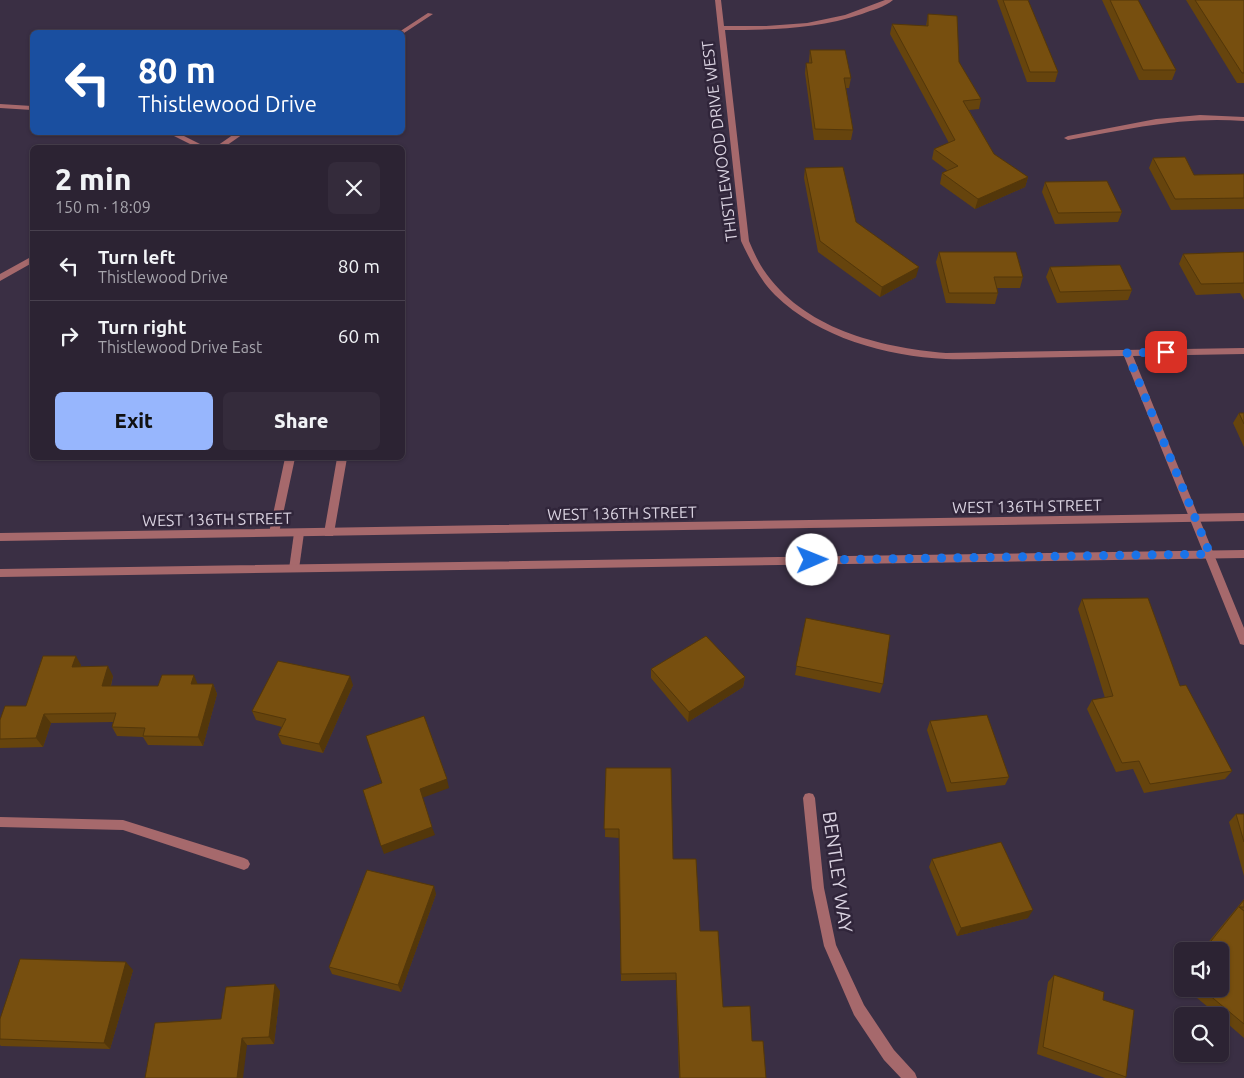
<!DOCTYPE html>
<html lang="en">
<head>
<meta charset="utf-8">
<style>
  :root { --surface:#2c2333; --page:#342b3b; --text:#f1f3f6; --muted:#a6a4ac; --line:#48404e; --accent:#97b6fd }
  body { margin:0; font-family:Ubuntu,sans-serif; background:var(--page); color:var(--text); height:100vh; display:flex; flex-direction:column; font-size:19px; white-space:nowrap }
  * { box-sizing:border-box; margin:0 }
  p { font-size:16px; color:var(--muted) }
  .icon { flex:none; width:28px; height:28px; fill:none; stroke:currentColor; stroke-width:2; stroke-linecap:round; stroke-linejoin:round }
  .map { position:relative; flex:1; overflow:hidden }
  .details { position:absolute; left:30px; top:145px; width:375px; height:315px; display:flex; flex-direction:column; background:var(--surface); border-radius:8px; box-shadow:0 1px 4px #0004,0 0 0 1px var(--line) }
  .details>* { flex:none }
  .guide { position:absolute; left:30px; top:30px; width:375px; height:105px; border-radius:8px; box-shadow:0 1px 4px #0004,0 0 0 1px var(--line); background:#1a4fa0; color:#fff; overflow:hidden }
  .fabs { position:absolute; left:1174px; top:942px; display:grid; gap:10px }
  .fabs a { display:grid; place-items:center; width:55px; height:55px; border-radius:8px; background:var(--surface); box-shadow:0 1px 4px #0004,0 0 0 1px var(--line); font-size:25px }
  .pin { position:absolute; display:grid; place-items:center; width:42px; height:42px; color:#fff; margin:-21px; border-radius:10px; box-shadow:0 2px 8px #0006 }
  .me { position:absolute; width:55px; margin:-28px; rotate:89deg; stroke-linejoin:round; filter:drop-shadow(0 0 4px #0008) }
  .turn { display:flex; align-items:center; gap:18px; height:105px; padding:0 25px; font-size:22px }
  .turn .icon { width:65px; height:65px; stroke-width:2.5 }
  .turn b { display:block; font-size:35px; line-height:42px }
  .round { display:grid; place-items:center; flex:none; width:52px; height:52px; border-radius:8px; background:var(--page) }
  .overview { display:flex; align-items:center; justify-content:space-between; height:85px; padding:0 25px }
  h1 { font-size:30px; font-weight:800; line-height:38px }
  .primary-button { display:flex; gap:10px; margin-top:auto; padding:10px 25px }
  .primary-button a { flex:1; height:58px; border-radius:8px; background:var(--accent); color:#111; font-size:20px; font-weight:800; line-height:58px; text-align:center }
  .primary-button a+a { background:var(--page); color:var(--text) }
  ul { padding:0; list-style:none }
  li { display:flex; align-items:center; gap:15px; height:70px; padding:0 25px; border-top:1px solid var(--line) }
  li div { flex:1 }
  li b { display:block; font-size:19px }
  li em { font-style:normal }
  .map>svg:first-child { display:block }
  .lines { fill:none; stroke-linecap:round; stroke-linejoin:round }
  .service { fill:#a6696c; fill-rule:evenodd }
  .minor { fill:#a6696c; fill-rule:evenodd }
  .tertiary { fill:#a6696c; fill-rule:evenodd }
  .wall { fill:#66440d }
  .shaded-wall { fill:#53370a }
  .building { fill:#774f0f; stroke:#53370a }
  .route { stroke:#1a73e8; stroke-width:9; stroke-dasharray:0 16.2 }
  .labels { text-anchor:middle; stroke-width:5; stroke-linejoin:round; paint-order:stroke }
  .street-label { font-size:16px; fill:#d9d2e0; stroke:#30253a }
  .near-street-label { font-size:19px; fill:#d9d2e0; stroke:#30253a }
</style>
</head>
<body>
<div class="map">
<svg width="1244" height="1078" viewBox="0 0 1244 1078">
  <rect width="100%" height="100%" fill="#3a2f44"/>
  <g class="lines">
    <path class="service" d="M299 529 303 530 304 533 299 569 298 572H290L289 569 294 533 295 530Z"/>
    <path class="minor" d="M715 0H721L724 26H766L807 23 845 15 885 0H893C885 7 872 10 862 14 817 29 771 30 725 30L749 241C753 250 757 260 763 269 803 329 878 347 946 353L1244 348V354L1133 356 1244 628V645L1240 644 1239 641 1124 356C1087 357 1051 357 1014 358 991 358 968 360 946 359 886 356 819 338 775 295 760 280 750 260 741 241Z
      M428 13 433 14 404 33 399 32Z
      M0 104 32 106V110L0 108Z
      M1200 115 1244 117V121C1184 116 1127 129 1068 140L1064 138 1068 136 1156 119Z
      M166 132H176L208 148H198Z
      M237 132H246L223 148H214Z
      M29 258H32V263L0 281V274Z
      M285 458H295L279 533 278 536H270L269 533Z
      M337 458H347L334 533 333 536H325L324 533Z
      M809 793 813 794 815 798 824 888 836 945 864 1005 894 1050 915 1073 917 1078H901L884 1060 854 1015 824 946 812 888 803 798 805 794Z
      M0 817 123 820 244 858 248 860 250 864 248 868 244 870 123 830 0 827Z"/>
    <path class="tertiary" d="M1244 513V521L0 541V533Z
      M1244 550V558L0 577V569Z"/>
  </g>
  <path class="wall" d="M997 0H1028L1058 72 1055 82H1027Z
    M1102 0H1138L1176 70 1172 80H1139Z
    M1186 0H1244V83H1237Z
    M928 14 959 62 981 99 979 109 969 110 994 154 1028 177 1025 187 975 209 940 184 942 173 948 171 932 159 934 149 949 143 890 34 892 24 926 26Z
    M810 50 851 78 849 88H846L853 130 851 140H814L805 73 806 63H809V60Z
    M1153 158 1194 175 1244 174V209L1171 210 1149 168Z
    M805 168 856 222 916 277 880 297 818 252 804 178Z
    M1045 182 1122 212 1118 222 1055 224 1042 192Z
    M939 252 1023 277 1020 288H997L998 293 995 304 946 303 936 262Z
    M1244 252V300L1240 293 1196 295 1179 264 1183 254Z
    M1050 267 1132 290 1128 300 1057 303 1046 277Z
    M1239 413H1244V447L1233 423Z
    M1082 599 1180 686 1232 771 1225 779 1144 793 1133 769 1116 772 1087 709 1092 700 1105 698 1078 609Z
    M806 618 883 684 880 693 795 675Z
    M81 665V667L113 676 111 686H158L213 684 217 694 203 746 148 745 143 737 117 736 112 727 113 722 51 723 43 747 0 748V720L26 706Z
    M651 669 745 677 743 687 688 722 651 678Z
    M353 685 323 753 282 744 278 735 282 727 256 720 252 711Z
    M930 721 1009 777 1005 785 947 792 927 730Z
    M606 768 673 859 700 931 723 1007 752 1041 766 1078H679L676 980 621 981 619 838 605 837Z
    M1236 814H1244V876L1229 822Z
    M932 859 1028 918 957 936 929 867Z
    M436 894 401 992 332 974 329 967Z
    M1244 899V1038L1220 1017V1016H1219L1186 989H1220V951H1201Z
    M133 970 110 1049 1 1046 0 1045V1019Z
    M1182 974V986L1177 981Z
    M1054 975 1103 1000 1126 1077 1125 1078H1105L1037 1054 1048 982Z
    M280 991 274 1044 247 1045 221 1019Z"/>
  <path class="shaded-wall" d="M1028 177 1025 187 975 209 978 199Z
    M919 267 916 277 880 297 882 287Z
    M76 656 81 665 78 676 72 667Z
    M108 666 113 676 108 695 102 686Z
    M194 675 198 685 191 684Z
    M350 676 353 685 323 753 319 744Z
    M745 677 743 687 688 722 689 712Z
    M213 684 217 694 203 746 198 737Z
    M44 714 51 723 43 747 36 738Z
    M447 779 449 788 422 798 420 789Z
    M432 827 435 835 384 854 381 846Z
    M434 886 436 894 401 992 398 985Z
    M1033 910 1028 918 957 936 961 928Z
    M126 962 133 970 110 1049 104 1043Z
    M275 984 280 991 274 1044 269 1037Z
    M242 1038 247 1045 243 1078H237Z"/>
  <path class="building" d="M1003 0H1028L1058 72H1030Z
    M1110 0H1138L1176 70H1143Z
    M1195 0H1244V73H1242Z
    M928 14 957 16 959 62 981 99 963 101 994 154 1028 177 978 199 942 173 958 166 934 149 955 140 892 24 928 26Z
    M810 50H845L851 78H844L853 130 815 129 806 63H812Z
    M1185 157 1194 175 1244 174V198L1175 199 1153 158Z
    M843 167 856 222 919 267 882 287 820 241 805 168Z
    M1107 181 1122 212 1058 213 1045 182Z
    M939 252H1016L1023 277H994L998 293H949Z
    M1244 252V283L1201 284 1183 254Z
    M1120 265 1132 290 1060 292 1050 267Z
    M1239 413H1244V424Z
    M1148 598 1180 686 1186 685 1232 771 1150 784 1139 761 1122 763 1092 700 1113 696 1082 599Z
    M806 618 890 635 883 684 796 666Z
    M706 636 745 677 689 712 651 669Z
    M43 656H76L72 667 108 666 102 686H158L162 675H194L191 684H213L198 737 143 736 145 728 112 727 116 713 44 714 36 738 0 739V720L5 706H26Z
    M278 661 350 676 319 744 278 735 286 719 252 711Z
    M987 715 1009 777 951 783 930 721Z
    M424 716 447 779 420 789 432 827 381 846 363 790 382 783 366 736Z
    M606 768H671L673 859H696L700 931H718L723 1007 750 1006 752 1041H763L766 1078H680L676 973 621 974 619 829H604Z
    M1236 814H1244V842Z
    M1001 842 1033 910 961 928 932 859Z
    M367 870 434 886 398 985 329 967Z
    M1244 900V907H1239L1244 911V1024L1202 989H1220V951H1203Z
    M20 959 126 962 104 1043 0 1039V1019Z
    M1054 975 1104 992 1103 1000 1134 1010 1126 1077 1043 1047Z
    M275 984 269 1037 242 1038 237 1078H145L155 1023 221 1019 226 987Z"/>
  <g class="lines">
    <path class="route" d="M812 560 1210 554 1127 353 1166 352"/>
  </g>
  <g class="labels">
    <g class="street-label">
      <text transform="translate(719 141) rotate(-97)" y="6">THISTLEWOOD DRIVE WEST</text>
      <text transform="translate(1027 506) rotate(-1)" y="6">WEST 136TH STREET</text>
      <text transform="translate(622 513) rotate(-1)" y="6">WEST 136TH STREET</text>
      <text transform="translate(217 519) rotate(-1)" y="6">WEST 136TH STREET</text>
    </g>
    <g class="near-street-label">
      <text transform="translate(838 872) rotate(82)" y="7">BENTLEY WAY</text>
    </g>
  </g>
</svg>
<div class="fabs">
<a><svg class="icon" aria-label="sound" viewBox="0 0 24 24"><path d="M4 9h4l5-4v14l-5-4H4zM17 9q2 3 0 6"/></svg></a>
<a><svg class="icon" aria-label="search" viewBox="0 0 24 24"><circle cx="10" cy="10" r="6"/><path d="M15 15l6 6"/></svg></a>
</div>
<div class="pin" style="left:1166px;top:352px;background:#d93025"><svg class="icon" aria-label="arrive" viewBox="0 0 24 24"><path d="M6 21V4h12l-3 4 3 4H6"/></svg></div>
<svg class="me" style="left:812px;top:560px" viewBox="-20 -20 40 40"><circle r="19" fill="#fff"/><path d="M0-13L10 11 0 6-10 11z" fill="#1a73e8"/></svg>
<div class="guide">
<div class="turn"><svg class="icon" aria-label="left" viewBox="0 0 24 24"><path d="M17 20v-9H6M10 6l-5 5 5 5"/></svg><div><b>80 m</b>Thistlewood Drive</div></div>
</div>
<section class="details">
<div class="overview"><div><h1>2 min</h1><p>150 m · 18:09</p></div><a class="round"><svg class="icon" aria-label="close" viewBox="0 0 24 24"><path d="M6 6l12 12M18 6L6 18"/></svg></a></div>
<ul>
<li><svg class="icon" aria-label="left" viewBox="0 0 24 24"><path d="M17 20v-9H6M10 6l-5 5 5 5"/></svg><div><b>Turn left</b><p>Thistlewood Drive</p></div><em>80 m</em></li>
<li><svg class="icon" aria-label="right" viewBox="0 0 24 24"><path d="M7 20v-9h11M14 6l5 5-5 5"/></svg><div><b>Turn right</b><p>Thistlewood Drive East</p></div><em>60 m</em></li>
</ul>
<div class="primary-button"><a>Exit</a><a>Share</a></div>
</section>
</div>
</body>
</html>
